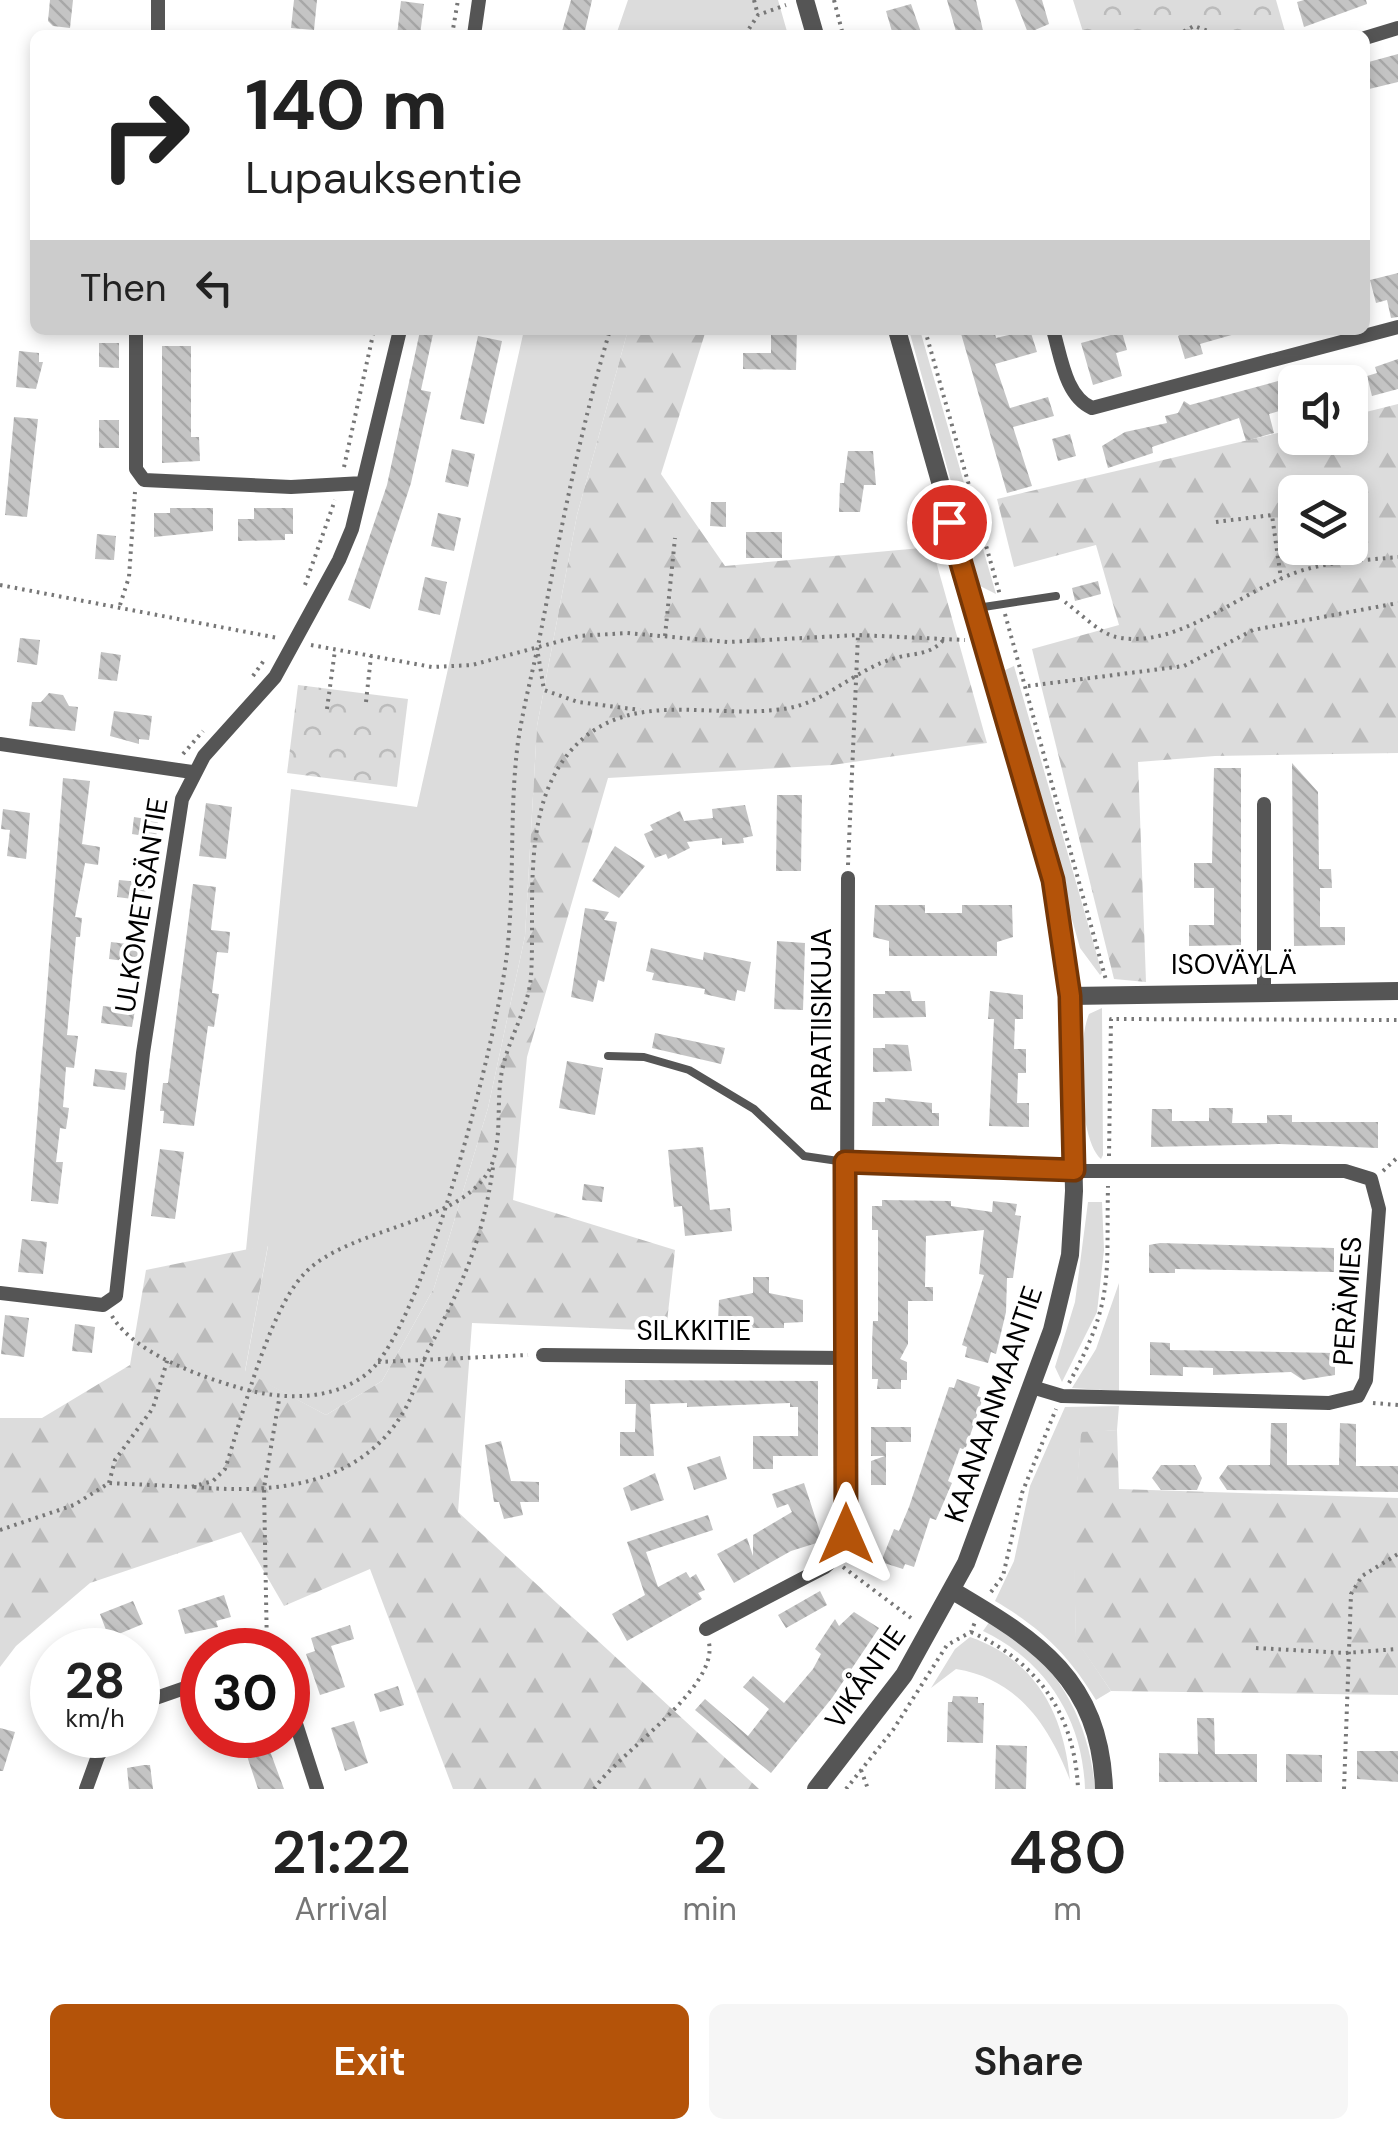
<!DOCTYPE html>
<html lang="en">
<head>
<meta charset="utf-8">
<style>
  :root { --surface:#fff; --page:#f6f6f6; --text:#222; --muted:#767676; --accent:#b45309 }
  body { margin:0; font-family:"DM Sans",sans-serif; background:var(--page); color:var(--text); height:100vh; display:flex; flex-direction:column; font-size:38px; white-space:nowrap }
  * { box-sizing:border-box; margin:0 }
  p { font-size:32px; color:var(--muted) }
  .icon { flex:none; width:55px; height:55px; fill:none; stroke:currentColor; stroke-width:2; stroke-linecap:round; stroke-linejoin:round }
  .map { position:relative; height:1789px; overflow:hidden }
  .panel { display:flex; flex-direction:column; background:var(--surface); flex:1 }
  .panel>* { flex:none }
  .guide { position:absolute; left:30px; top:30px; width:1340px; height:305px; border-radius:15px; box-shadow:0 5px 15px #0003; background:#fff; color:var(--text); overflow:hidden }
  .tools { position:absolute; left:1278px; top:365px; display:grid; gap:20px }
  .tools a { display:grid; place-items:center; width:90px; height:90px; border-radius:15px; background:var(--surface); box-shadow:0 5px 15px #0003; font-size:50px }
  .speed { position:absolute; left:30px; top:1628px; display:flex; gap:20px; font-size:50px; font-weight:700; text-align:center }
  .speed>* { display:grid; place-content:center; width:130px; height:130px; border-radius:50%; background:var(--surface); box-shadow:0 5px 15px #0003; line-height:1 }
  .speed small { font-size:25px; font-weight:400 }
  .speed .limit { border:15px solid #d22; background:#fff; color:#111 }
  .pin { position:absolute; display:grid; place-items:center; width:85px; height:85px; color:#fff; margin:-42px; border:5px solid #fff; border-radius:50%; box-shadow:0 2px 10px #0007 }
  .me { position:absolute; width:110px; margin:-55px; rotate:0deg; stroke-linejoin:round; filter:drop-shadow(0 0 8px #0008) }
  .turn { display:flex; align-items:center; gap:35px; height:210px; padding:0 50px; font-size:45px }
  .turn .icon { width:130px; height:130px; stroke-width:2.5 }
  .turn b { display:block; font-size:70px; line-height:85px }
  .then { display:flex; align-items:center; height:95px; padding:0 50px; background:#0003; gap:20px; font-size:38px }
  .eta { display:flex; justify-content:space-evenly; align-items:center; height:170px; text-align:center }
  .eta b { font-size:60px; font-weight:600; line-height:70px }
  .cta { display:flex; gap:20px; margin-top:auto; padding:20px 50px }
  .cta a { flex:1; height:115px; border-radius:15px; background:var(--accent); color:#fff; font-size:40px; font-weight:600; line-height:115px; text-align:center }
  .cta a+a { background:var(--page); color:var(--text) }
  .map>svg:first-child { display:block }
  .grass { fill:#dcdcdc }
  .forest { fill:url(#forest-firs); fill-rule:evenodd }
  .park { fill:url(#park-crowns) }
  .building { fill:url(#building-back-hatch) }
  .lines { fill:none; stroke-linecap:round; stroke-linejoin:round }
  .path { stroke:#777; stroke-width:4; stroke-dasharray:2.5 5; stroke-linecap:butt }
  .service { stroke:#555; stroke-width:8 }
  .minor { stroke:#555; stroke-width:14 }
  .tertiary { stroke:#555; stroke-width:18 }
  .route-casing { stroke:#753606; stroke-width:25 }
  .route { stroke:#b45309; stroke-width:18 }
  .labels { text-anchor:middle; stroke-width:8; stroke-linejoin:round; paint-order:stroke }
  .street-label { font-size:28px; fill:#000; stroke:#fff }
</style>
</head>
<body>
<div class="map">
<svg width="1398" height="1789" viewBox="0 0 1398 1789">
  <defs>
    <pattern id="forest-firs" width="22" height="20" patternUnits="userSpaceOnUse" patternTransform="scale(2.5)"><rect width="22" height="20" fill="#dcdcdc"/><path d="M5 1l3.5 6h-7zM16 11l3.5 6h-7z" fill="#bbb"/></pattern>
    <pattern id="park-crowns" width="20" height="18" patternUnits="userSpaceOnUse" patternTransform="scale(2.5)"><rect width="20" height="18" fill="#dcdcdc"/><path d="M2 6a3 3 0 1 1 6 0M12 15a3 3 0 1 1 6 0" fill="none" stroke="#bbb"/></pattern>
    <pattern id="building-back-hatch" width="6" height="6" patternUnits="userSpaceOnUse" patternTransform="scale(2.5)"><rect width="6" height="6" fill="#c4c4c4"/><path d="M-1 5l2 2M0 0l6 6M5-1l2 2" fill="none" stroke="#a7a7a7"/></pattern>
  </defs>
  <rect width="100%" height="100%" fill="#fff"/>
  <path class="grass" d="M628 0H778L788 35H616Z
    M524 330H628L577 515 537 726 525 936 488 1108 434 1288 382 1381 326 1415 245 1372 268 1246 246 1250 291 789 417 807Z
    M909 330H920L996 594 980 586Z
    M1014 666 1102 973 1100 975 1080 948 1003 671Z
    M1102 1008 1103 1155 1101 1159C1078 1139 1077 1042 1089 1014Z
    M1088 1202H1102L1104 1250 1097 1312 1062 1382 1055 1367 1075 1302Z
    M1119 1283V1391L1072 1388 1096 1349Z
    M1119 1406 1117 1430 1081 1433 1074 1532 1076 1639 1111 1691 1096 1700C1068 1654 1041 1628 995 1601L1014 1561 1030 1486 1065 1407Z
    M990 1621C1055 1657 1089 1717 1095 1789H1085C1083 1720 1046 1661 983 1631Z
    M970 1637C1036 1660 1064 1714 1070 1780 1049 1726 1018 1679 956 1669L931 1688 955 1649Z"/>
  <path class="forest" d="M628 330H706L661 474 725 566 932 547 987 743 832 765 608 778 527 1057 513 1200 675 1250 666 1331 472 1323 458 1512 759 1789H453L370 1569 284 1606 241 1532 90 1583 16 1646 0 1667V1418H42L130 1365 146 1270 268 1245 245 1371 326 1415 382 1381 434 1288 488 1108 525 936 537 726 577 515Z
    M1398 404V753L1215 756 1138 762 1146 982 1114 979 1032 649 1119 625 1096 545 1014 567 997 499 1295 429V438H1350V416ZM1295 492H1350V548H1295Z
    M1117 1430 1119 1489 1398 1498V1695L1111 1691 1076 1640 1073 1532 1081 1432Z"/>
  <path class="park" d="M1073 0H1276L1286 35H1084Z
    M298 685 408 699 397 787 287 773Z"/>
  <path class="building" d="M50 0H73L70 28 53 26 48 21Z
    M294 0H317L314 30 291 28Z
    M571 0H592L584 35H561Z
    M947 0H976L984 35H957Z
    M1015 0H1042L1049 24 1028 33Z
    M1304 0H1366L1367 4 1304 27 1297 2Z
    M401 1 424 4 420 35H397Z
    M911 4 922 35H893L886 11Z
    M1398 54V82L1365 90V63Z
    M1398 273V317L1391 318 1387 300 1376 303 1370 280Z
    M771 330H797L796 370 743 369V353H771Z
    M960 330H994L996 338 1030 330 1037 352 995 364 1010 408 1048 397 1054 416 1013 427 1032 486 1007 493Z
    M1188 330H1234L1235 334 1200 344 1203 354 1185 359 1178 336Z
    M420 331 433 334 421 390 431 392 411 483 370 609 348 600 387 485Z
    M1122 332 1127 350 1116 353 1122 376 1093 385 1081 343Z
    M478 336 502 341 484 424 460 419Z
    M99 343H119V368L99 367Z
    M162 346H191V437H199L200 461 162 463Z
    M19 351 39 353V362H43L36 389 16 387Z
    M1398 359V389L1372 396 1367 376 1377 373 1375 367Z
    M1278 381 1286 409 1269 414 1274 433 1246 441 1239 418 1152 447 1153 453 1108 468 1102 446 1125 432 1167 423 1165 416 1178 413 1184 401 1190 405Z
    M14 417 38 419 27 517 5 515Z
    M99 420H119V448H99Z
    M1070 434 1076 456 1058 461 1052 439Z
    M452 449 475 454 468 487 445 482Z
    M848 451H873L876 485H864L860 512H839L840 483H844Z
    M711 502H726V527L710 526Z
    M170 508H213V531L154 537V513H170Z
    M254 508H293V534H285V540L238 541V519H254Z
    M438 513 461 518 454 551 431 546Z
    M746 532H782V558H746Z
    M97 534 116 536 114 560 95 559Z
    M425 577 447 582 440 615 418 610Z
    M1098 581 1101 594 1075 601 1072 588Z
    M20 638 40 640 37 665 17 662Z
    M101 652 121 655 117 681 98 679Z
    M49 693 63 695 69 706 78 707 75 731 29 726 32 702H41Z
    M114 711 152 716 149 740 139 739V744L110 736Z
    M1292 763 1318 792 1319 869H1331L1332 888H1320V927H1345V945L1294 946Z
    M1214 768H1241V945L1189 946V925H1214V888H1194V863H1212Z
    M63 778 90 781 82 844 100 847 98 865 85 863 75 917 82 918 80 937H76L67 1035 78 1036 74 1068 66 1067 63 1107 69 1108 66 1129 60 1128 56 1162H63L58 1204 31 1201Z
    M777 795H802L801 871H776Z
    M206 803 232 807 226 859 199 856Z
    M745 805 753 836 743 838 744 843 722 845V838L687 842 690 848 668 859 666 854 655 858 644 834 653 830 650 825 680 811 684 821 713 818 712 809Z
    M3 809 30 813 26 859 7 856 10 830 1 829Z
    M134 817 158 821 156 838 132 834Z
    M615 846 645 866 619 898 592 881Z
    M119 880 150 883 148 901 117 897Z
    M193 884 216 887 211 930 230 932 228 953 217 952 212 993 219 994 214 1027 208 1026 194 1126 163 1123 164 1111H160L163 1083H168Z
    M875 905H925V913H962V905H1012L1013 937 997 942V956H889V941L873 937Z
    M585 908 609 912 604 920 617 922 604 982 598 980 593 1002 571 997Z
    M777 941 805 943 803 1010 774 1009Z
    M111 942 143 946 140 963 109 959Z
    M651 948 703 960 704 952 751 962 745 992 737 990 735 1001 704 994 705 989 652 980 654 973 646 971Z
    M885 991H910L912 1001H925L926 1017 873 1018V994H885Z
    M990 991 1023 995V1019H1015L1014 1049H1026V1073H1018L1017 1103H1029V1127L989 1126 994 1019H988Z
    M103 1006 135 1010 132 1027 101 1023Z
    M655 1033 725 1048 721 1064 652 1048Z
    M885 1044 908 1045 912 1071 873 1072V1048H885Z
    M567 1061 603 1068 595 1115 559 1108Z
    M95 1069 127 1073 125 1090 93 1086Z
    M885 1098 932 1103V1113H939V1126H872L873 1102H885Z
    M1209 1108H1233L1232 1123H1267V1115H1292V1122H1378V1148L1279 1144 1151 1147 1152 1109H1172V1121H1209Z
    M703 1147 710 1210 730 1208 732 1231 685 1236 682 1206 674 1207 668 1150Z
    M160 1149 184 1152 175 1219 151 1216Z
    M584 1184 604 1187 602 1202 582 1200Z
    M882 1200 951 1201V1206L992 1212 993 1201 1017 1204 1015 1215 1021 1216 1013 1278H1007L1006 1312 996 1354 991 1352 988 1363 965 1357 967 1347 962 1345 984 1275 979 1274 984 1230 926 1236 925 1287H933V1301H908V1344L900 1359 907 1362V1380H901V1389H877L878 1379H872V1343L873 1321H878V1230H872V1206H882Z
    M22 1239 47 1242 43 1274 18 1272Z
    M1160 1243 1334 1248V1272L1175 1269V1273H1149V1245Z
    M753 1277H769V1293L803 1300V1322L784 1323V1328H737V1323L718 1321 719 1300 753 1293Z
    M5 1315 29 1318 24 1357 1 1354Z
    M75 1324 95 1327 92 1353 72 1351Z
    M1150 1342 1170 1343V1350L1335 1353V1375L1303 1380 1291 1372 1213 1375V1368L1183 1367V1376L1150 1375Z
    M957 1379 980 1387 977 1396 983 1398 965 1450 960 1448 955 1462 948 1481 952 1483 936 1520 930 1518 914 1567 905 1564 903 1569 881 1562 894 1529 899 1531 909 1507 949 1387 954 1388Z
    M625 1380 818 1381V1456H773V1469H753V1436H798V1407H790V1403L687 1407V1403L650 1404 654 1456H620V1432H635L636 1404H625Z
    M1271 1423H1287V1465H1339L1340 1423 1356 1424V1466H1398V1492L1227 1490 1219 1478 1228 1465H1270Z
    M871 1427H911V1442H886V1485H871V1461L885 1456H871Z
    M501 1441 511 1481 539 1482V1502H520L523 1515 504 1519 499 1502H494L485 1445Z
    M720 1456 727 1479 694 1490 687 1467Z
    M1161 1465H1195L1202 1478 1197 1490H1161L1152 1478Z
    M655 1473 664 1500 631 1511 623 1488Z
    M804 1483 823 1541 791 1551 734 1583 717 1554 747 1538 753 1556V1535L792 1512 788 1504 777 1508 772 1494Z
    M708 1515 713 1530 646 1552 658 1587 686 1572 690 1578 696 1574 705 1590 698 1593 702 1599 627 1641 612 1614 645 1595 627 1542Z
    M820 1591 827 1605 786 1628 778 1615Z
    M224 1595 231 1617 216 1621 218 1627 185 1634 178 1610Z
    M133 1601 143 1624 109 1638 100 1614Z
    M854 1612 879 1628 832 1698 771 1773 695 1710 705 1699 748 1736 769 1709 743 1687 753 1676 784 1703 813 1669 821 1654 815 1649 835 1619 839 1626Z
    M350 1625 354 1639 331 1646 345 1687 320 1695 306 1654 315 1651 311 1638Z
    M398 1686 404 1705 380 1712 374 1694Z
    M953 1696 978 1697V1703H984L983 1743 947 1742 948 1702H952Z
    M1197 1718H1214L1215 1754H1257V1782H1159V1753L1198 1754Z
    M354 1721 368 1763 345 1771 331 1728Z
    M0 1728 15 1732 3 1771H0Z
    M240 1735H264L284 1789H258Z
    M996 1745 1027 1746 1026 1789H995Z
    M1357 1751H1398V1782L1357 1779Z
    M1286 1754 1322 1755V1782H1286Z
    M144 1765H150L153 1789H129L127 1768Z"/>
  <g class="lines">
    <path class="path" d="M754 0 758 15
      M834 0 843 35
      M452 35 458 0
      M745 35 758 15 786 5
      M1177 35 1194 26 1220 35
      M925 330 1000 595
      M344 467 374 330
      M1216 522 1272 515 1281 579
      M0 585 278 638
      M305 585 335 500
      M1065 602C1080 613 1099 633 1116 637 1180 651 1245 586 1307 569 1336 561 1368 560 1398 557
      M120 605 129 577 135 492
      M1005 614 1106 980
      M665 636 675 538
      M311 645 432 667 472 665 579 636 627 633 728 642 858 635 965 640
      M538 654 544 690 578 702 640 710
      M253 676 265 659
      M1028 686 1184 666 1253 630 1398 603
      M366 702 371 656
      M327 709 335 650
      M183 754 203 731
      M848 865 858 635
      M1109 1156 1111 1019 1398 1020
      M1383 1171 1398 1157
      M112 1316C134 1353 199 1376 240 1388 281 1400 333 1402 369 1372 426 1321 498 1034 507 953 515 883 509 811 518 742 523 709 531 678 538 646 559 539 579 434 610 330
      M378 1362 528 1355
      M1069 1383C1115 1300 1106 1276 1108 1186
      M1373 1403 1398 1405
      M109 1483 115 1460 153 1408 168 1358
      M194 1487C273 1494 360 1487 404 1411 416 1391 419 1367 430 1347 463 1282 483 1240 493 1167
      M0 1530 74 1505 109 1483 191 1487 213 1481 225 1469C242 1418 268 1312 304 1274 349 1225 472 1225 493 1161 502 1133 496 1100 502 1071 508 1039 528 1010 531 977 536 898 517 792 586 736 642 692 715 719 783 709 824 704 853 671 892 659 913 652 930 657 945 638
      M843 1567 915 1621
      M991 1592 1003 1576 1022 1493 1056 1409
      M971 1632C1038 1662 1075 1715 1078 1789
      M1256 1648 1345 1653 1398 1649
      M267 1650 264 1488 279 1400
      M861 1770 868 1789
      M594 1789C620 1751 718 1689 709 1643
      M846 1789 893 1730 947 1645 971 1632 975 1622
      M1344 1789 1351 1594 1362 1576 1398 1554"/>
    <path class="service" d="M977 608 1056 596
      M608 1056 644 1057 689 1070 754 1109 804 1156 845 1162"/>
    <path class="minor" d="M158 35V0
      M474 35 479 0
      M1365 38 1398 28
      M136 330V469L144 480 291 487 363 483
      M1053 330C1061 356 1065 396 1092 408L1398 327
      M0 744 192 772
      M1264 804V991
      M845 1162 1074 1171H1345L1371 1179 1379 1209 1366 1380 1358 1396 1329 1403 1062 1396 1032 1387
      M0 1293 103 1305 116 1296 143 1053 182 799 204 756 275 677 339 560 352 529 400 330
      M543 1355 845 1358
      M706 1629 825 1567 834 1559 846 1534 848 878
      M288 1699 317 1789
      M138 1710 153 1699 202 1682
      M86 1789 98 1756 112 1735"/>
    <path class="tertiary" d="M805 0 815 35
      M1070 996 1398 991
      M953 1591C1038 1641 1100 1680 1104 1789
      M816 1789 904 1675 966 1563 1052 1330 1070 1255 1074 1191 1070 996 1053 880 897 330"/>
  </g>
  <g class="lines">
    <g class="route-casing">
      <path id="route" d="M846 1534 845 1162 1074 1170 1070 996 1053 880 949 522"/>
    </g>
    <use href="#route" class="route"/>
  </g>
  <g class="labels">
    <g class="street-label">
      <text transform="translate(141 905) rotate(-81)" y="10">ULKOMETSÄNTIE</text>
      <text x="1234" y="974">ISOVÄYLÄ</text>
      <text transform="translate(821 1020) rotate(-90)" y="10">PARATIISIKUJA</text>
      <text transform="translate(1347 1301) rotate(-86)" y="10">PERÄMIES</text>
      <text x="694" y="1340">SILKKITIE</text>
      <text transform="translate(993 1404) rotate(-71)" y="10">KAANAANMAANTIE</text>
      <text transform="translate(865 1677) rotate(-55)" y="10">VIKÅNTIE</text>
    </g>
  </g>
</svg>
<div class="tools">
<a><svg class="icon" aria-label="sound" viewBox="0 0 24 24"><path d="M4 9h4l5-4v14l-5-4H4zM17 9q2 3 0 6"/></svg></a>
<a><svg class="icon" aria-label="layers" viewBox="0 0 24 24"><path d="M12 4l9 5-9 5-9-5zM3 14l9 5 9-5"/></svg></a>
</div>
<div class="speed"><div>28<small>km/h</small></div><div class="limit">30</div></div>
<div class="pin" style="left:949px;top:522px;background:#d93025"><svg class="icon" aria-label="arrive" viewBox="0 0 24 24"><path d="M6 21V4h12l-3 4 3 4H6"/></svg></div>
<svg class="me" style="left:846px;top:1534px" viewBox="-20 -20 40 40"><path d="M0-17L14 15 0 8-14 15z" fill="#b45309" stroke="#fff" stroke-width="4"/></svg>
<div class="guide">
<div class="turn"><svg class="icon" aria-label="right" viewBox="0 0 24 24"><path d="M7 20v-9h11M14 6l5 5-5 5"/></svg><div><b>140 m</b>Lupauksentie</div></div>
<div class="then">Then<svg class="icon" aria-label="left" viewBox="0 0 24 24"><path d="M17 20v-9H6M10 6l-5 5 5 5"/></svg></div>
</div>
</div>
<section class="panel">
<div class="eta">
<div><b>21:22</b><p>Arrival</p></div>
<div><b>2</b><p>min</p></div>
<div><b>480</b><p>m</p></div>
</div>
<div class="cta"><a>Exit</a><a>Share</a></div>
</section>
</body>
</html>
